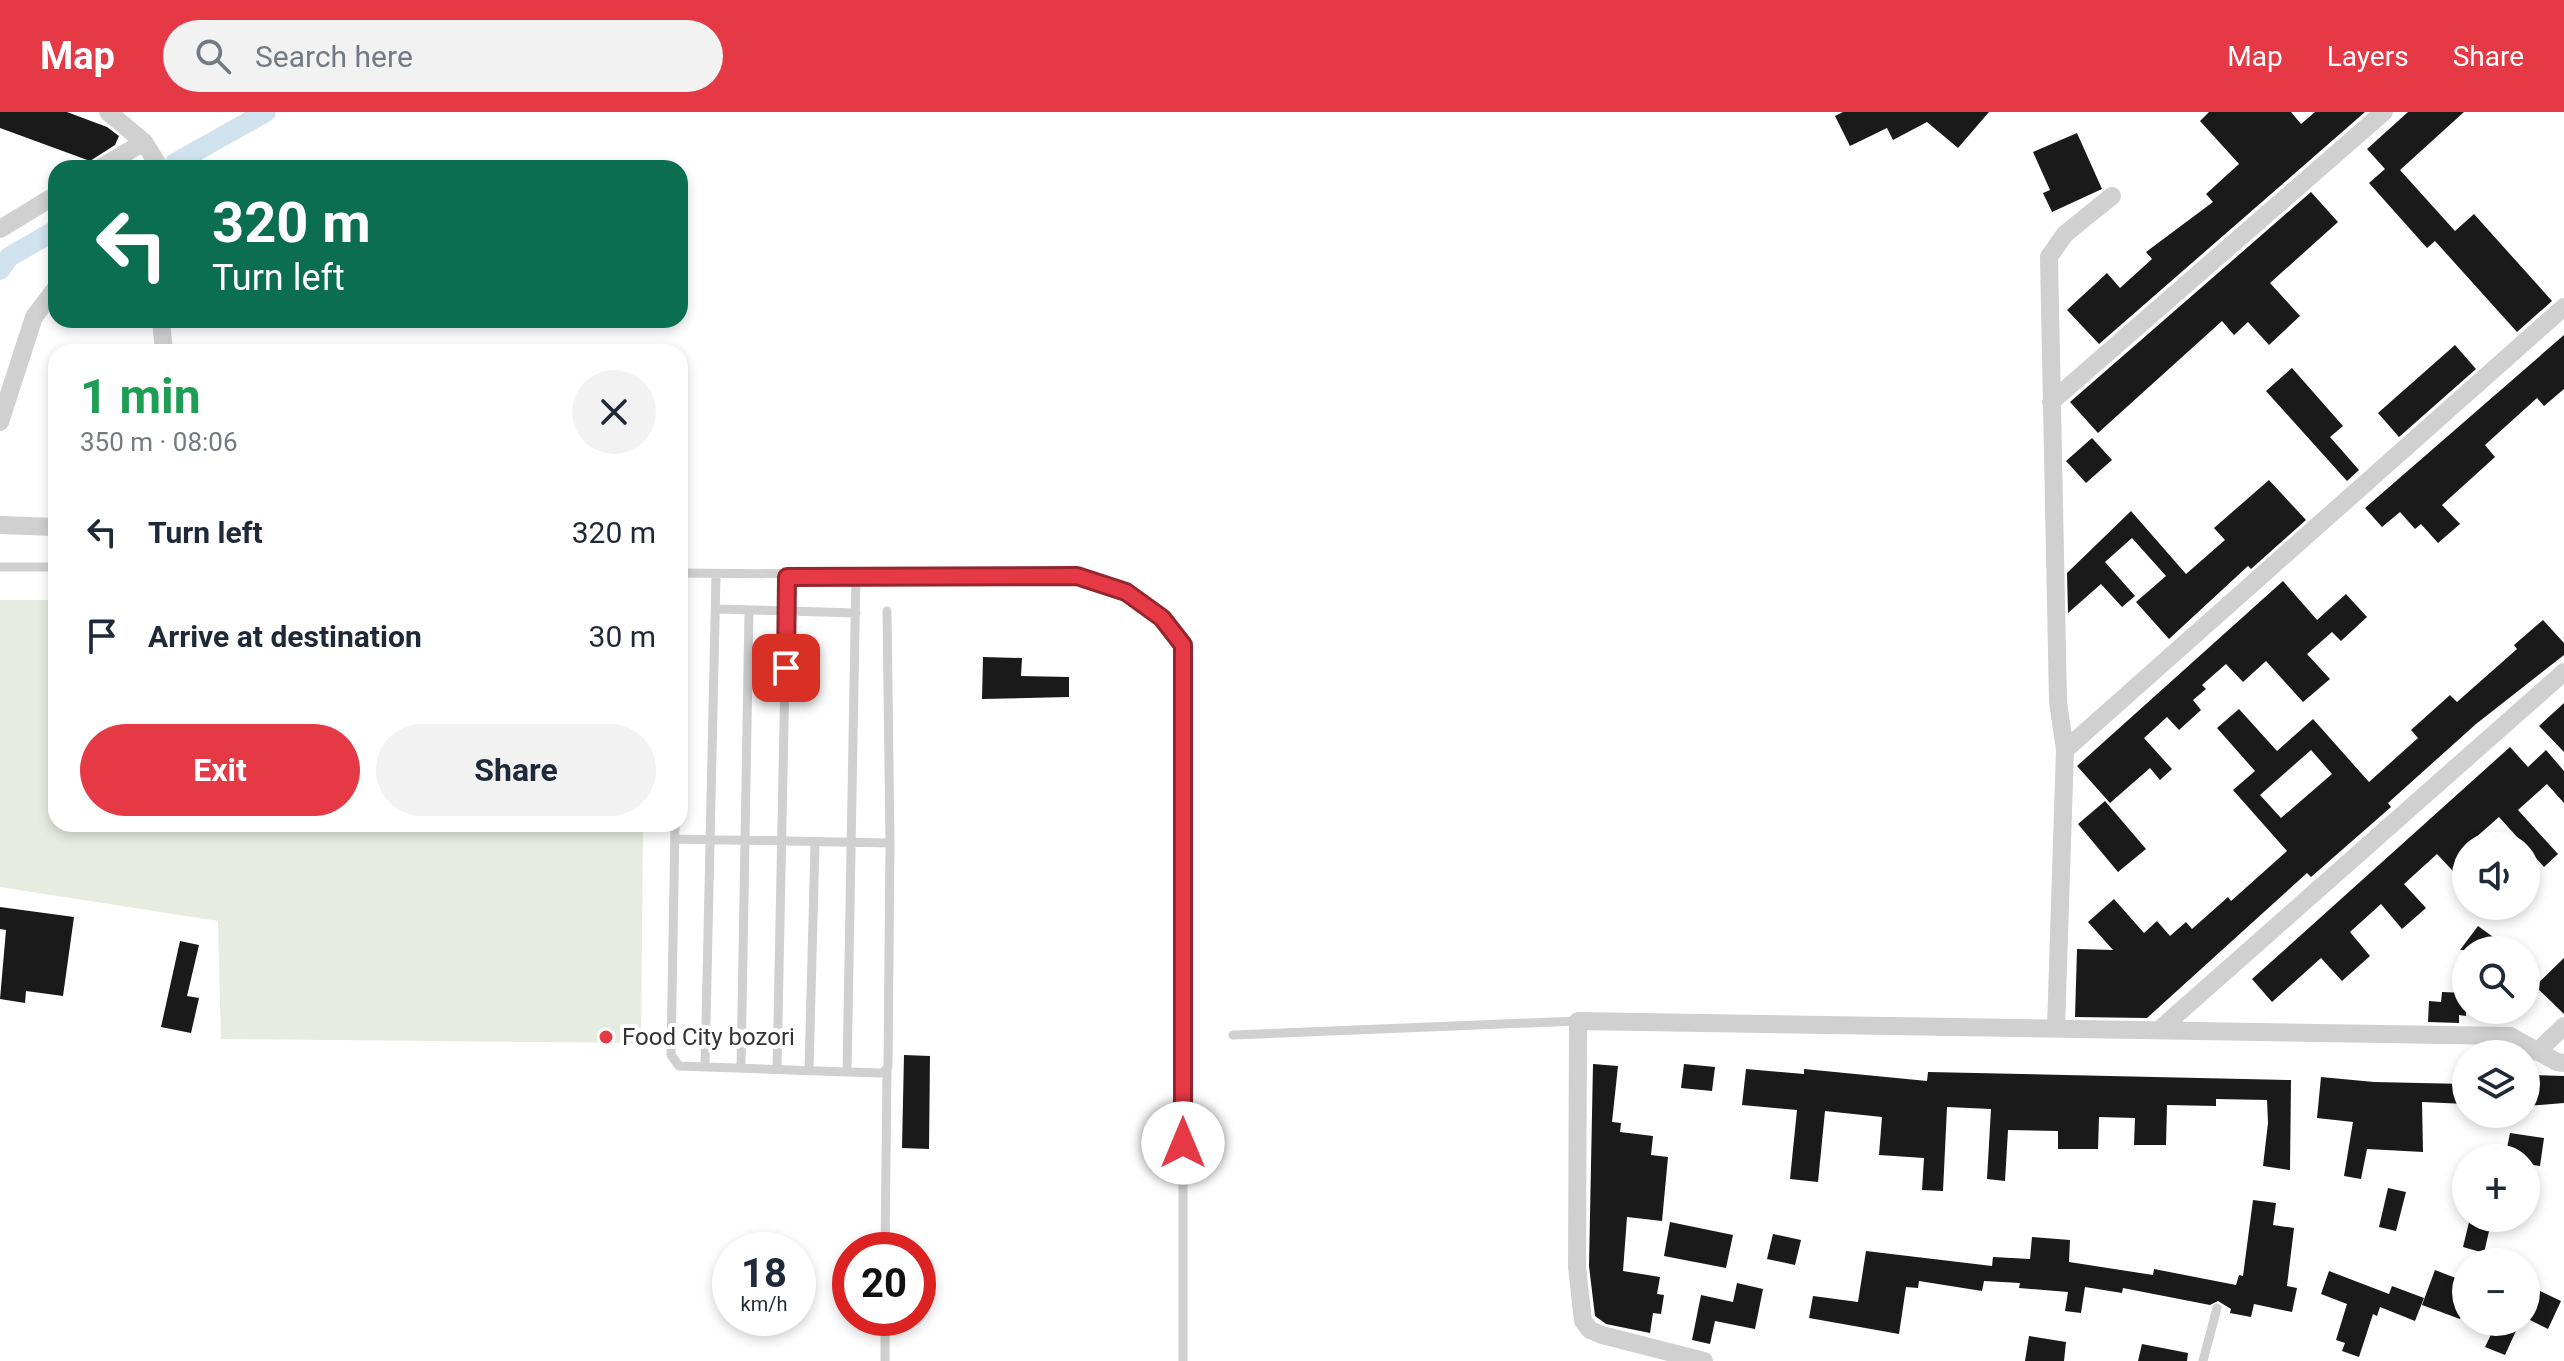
<!DOCTYPE html>
<html lang="en">
<head>
<meta charset="utf-8">
<style>
  :root { --surface:#fff; --page:#f2f2f3; --text:#1f2937; --muted:#747a83; --accent:#e63946 }
  body { margin:0; font-family:Roboto,sans-serif; background:var(--page); color:var(--text); height:100vh; display:flex; flex-direction:column; font-size:30px; white-space:nowrap }
  * { box-sizing:border-box; margin:0 }
  p { font-size:26px; color:var(--muted) }
  .icon { flex:none; width:44px; height:44px; fill:none; stroke:currentColor; stroke-width:2; stroke-linecap:round; stroke-linejoin:round }
  .map { position:relative; flex:1; overflow:hidden }
  .drawer { position:absolute; left:48px; top:232px; width:640px; height:488px; display:flex; flex-direction:column; background:var(--surface); border-radius:24px; box-shadow:0 4px 12px #0003 }
  .drawer>* { flex:none }
  .guide { position:absolute; left:48px; top:48px; width:640px; height:168px; border-radius:24px; box-shadow:0 4px 12px #0003; background:#0b6e4f; color:#fff; overflow:hidden }
  .fabs { position:absolute; left:2452px; top:720px; display:grid; gap:16px }
  .fabs a { display:grid; place-items:center; width:88px; height:88px; border-radius:50%; background:var(--surface); box-shadow:0 4px 12px #0003; font-size:40px }
  .speed { position:absolute; left:712px; top:1120px; display:flex; gap:16px; font-size:40px; font-weight:700; text-align:center }
  .speed>* { display:grid; place-content:center; width:104px; height:104px; border-radius:50%; background:var(--surface); box-shadow:0 4px 12px #0003; line-height:1 }
  .speed small { font-size:20px; font-weight:400 }
  .speed .limit { border:12px solid #d22; background:#fff; color:#111 }
  .pin { position:absolute; display:grid; place-items:center; width:68px; height:68px; color:#fff; margin:-34px; border-radius:16px; box-shadow:0 4px 12px #0006 }
  .me { position:absolute; width:88px; margin:-44px; rotate:0deg; stroke-linejoin:round; filter:drop-shadow(0 0 6px #0008) }
  .turn { display:flex; align-items:center; gap:28px; height:168px; padding:0 32px; font-size:36px }
  .turn .icon { width:104px; height:104px; stroke-width:2.5 }
  .turn b { display:block; font-size:56px; line-height:68px }
  .round { display:grid; place-items:center; flex:none; width:84px; height:84px; border-radius:42px; background:var(--page) }
  .overview { display:flex; align-items:center; justify-content:space-between; height:136px; padding:0 32px }
  h1 { font-size:48px; font-weight:700; line-height:60px; color:#1e9e55 }
  .button { display:flex; gap:16px; margin-top:auto; padding:16px 32px }
  .button a { flex:1; height:92px; border-radius:48px; background:var(--accent); color:#fff; font-size:32px; font-weight:700; line-height:92px; text-align:center }
  .button a+a { background:var(--page); color:var(--text) }
  ul { padding:0; list-style:none }
  li { display:flex; align-items:center; gap:24px; height:104px; padding:0 32px }
  li div { flex:1 }
  li b { display:block; font-size:30px }
  li em { font-style:normal }
  header { display:flex; align-items:center; gap:48px; box-sizing:border-box; height:112px; padding:0 40px; background:var(--accent); color:#fff }
  header strong { font-size:38px }
  nav { display:flex; gap:44px; margin-inline-start:auto; font-size:28px }
  .search { width:560px; height:72px; background:var(--page); display:flex; align-items:center; gap:20px; box-sizing:border-box; padding:0 28px; border-radius:44px; color:var(--muted); font-size:30px }
  .map>svg:first-child { display:block }
  .green { fill:#e6ecdf }
  .lines { fill:none; stroke-linecap:round; stroke-linejoin:round }
  .canal { stroke:#cfe2ee; stroke-width:20 }
  .building { fill:#1a1a1a; fill-rule:evenodd }
  .lane { stroke:#d0d0d0; stroke-width:9 }
  .street { stroke:#d0d0d0; stroke-width:18 }
  .route-casing { stroke:#96252e; stroke-width:20 }
  .route { stroke:#e63946; stroke-width:14 }
  .poi-dot { fill:#e63946; stroke:#fff; stroke-width:3 }
  .labels { text-anchor:middle; stroke-width:8; stroke-linejoin:round; paint-order:stroke }
  .poi-label { font-size:24px; fill:#333; stroke:#fff; text-anchor:start }
</style>
</head>
<body>
<header>
<strong>Map</strong>
<div class="search"><svg class="icon" aria-label="search" viewBox="0 0 24 24"><circle cx="10" cy="10" r="6"/><path d="M15 15l6 6"/></svg>Search here</div>
<nav><a>Map</a><a>Layers</a><a>Share</a></nav>
</header>
<div class="map">
<svg width="2564" height="1249" viewBox="0 0 2564 1249">
  <rect width="100%" height="100%" fill="#fff"/>
  <path class="green" d="M0 488H56V712H643L641 931 221 927 218 809 0 775Z"/>
  <g class="lines">
    <path class="canal" d="M175 51 266 0
      M0 158 9 145 56 118"/>
  </g>
  <path class="building" d="M0 0H67L107 15 119 24 115 33 90 49 0 16Z
    M1843 0H1989L1958 36 1927 10 1893 28 1887 16 1850 34 1835 4Z
    M2209 0H2291L2301 12 2315 0H2365L2099 232 2067 198 2107 161 2120 176 2152 147 2146 140 2213 90 2206 82 2239 52 2200 9Z
    M2408 0H2464L2400 58 2455 119 2474 102 2552 189 2517 220 2435 129 2427 136 2369 71 2385 57 2367 37Z
    M2077 21 2102 77 2052 100 2043 81 2050 78 2033 40Z
    M2311 80 2338 110 2270 171 2300 204 2269 233 2248 210 2234 223 2222 209 2098 321 2070 290Z
    M2564 223V277L2544 294 2537 286 2485 333 2495 345 2442 393 2460 412 2438 431 2421 412 2415 417 2400 400 2382 415 2365 396Z
    M2455 233 2476 257 2399 325 2378 301Z
    M2292 256 2343 314 2330 325 2359 358 2347 369 2266 279Z
    M2092 326 2112 348 2086 371 2066 349Z
    M2269 368 2306 408 2251 457 2248 454 2169 527 2136 490 2166 464 2132 426 2105 450 2135 484 2122 495 2101 472 2068 501 2067 461 2131 399 2186 462 2225 428 2214 416Z
    M2283 469 2317 508 2346 482 2367 505 2341 529 2332 520 2307 542 2330 567 2303 590 2266 549 2243 570 2226 552 2202 573 2206 577 2193 588 2201 598 2179 618 2167 605 2144 626 2172 657 2160 668 2150 656 2110 691 2077 654Z
    M2543 508 2564 531V543L2476 612 2388 691 2391 695 2311 765 2307 761 2147 906 2075 905 2077 837 2113 838 2088 810 2114 787 2144 821 2157 809 2170 824 2186 810 2192 817 2228 785 2231 789 2287 739 2233 678 2255 659 2217 616 2239 597 2277 639 2313 607 2369 670 2418 626 2411 618 2450 583 2457 590 2517 537 2514 533ZM2311 638 2332 662 2281 706 2260 683Z
    M983 545 1022 546 1021 564 1069 565V585L982 587Z
    M2564 591V640L2539 614Z
    M2510 635 2528 655 2546 638 2564 659V691L2547 672 2518 698 2558 742 2544 755 2499 705 2466 734V773L2437 742 2404 772 2426 796 2402 817 2381 792 2350 820 2370 844 2342 869 2321 846 2272 890 2252 867Z
    M2105 689 2146 737 2118 760 2078 712Z
    M0 795 74 805 63 884 26 879 25 891 0 887 6 818 0 817Z
    M2478 814 2511 838H2460Z
    M180 829 199 833 187 884 199 886 191 921 161 915Z
    M2564 846V902L2535 874Z
    M2442 880 2466 881V904L2459 903V911L2428 910 2429 889 2441 890Z
    M904 943 930 944 929 1037 902 1036Z
    M1593 952 1618 954 1612 1010 1621 1011 1620 1020 1653 1024 1651 1043 1668 1045 1662 1109 1627 1105 1623 1159 1660 1165 1657 1182 1664 1183 1661 1202 1653 1201 1650 1221 1606 1212 1595 1204 1589 1154Z
    M1684 952 1715 955 1712 979 1681 976Z
    M1746 957 1804 962V957L1927 969 1928 960 2291 968 2290 1058 2263 1054 2268 1011 2267 988 2216 987V994L2167 993 2166 1033H2134L2135 1006 2099 1005 2098 1037H2058V1019L2008 1018 2005 1069 1987 1067 1991 997 1947 995 1943 1079 1922 1078 1924 1046 1879 1043 1882 1005 1825 999 1818 1070 1790 1067 1797 998 1742 993Z
    M2530 963 2564 964V991L2526 994V973L2530 974Z
    M2321 965 2374 970 2466 972V992L2422 990 2423 1040 2367 1037 2361 1067 2344 1064 2353 1010 2317 1006Z
    M2510 1021 2544 1026 2540 1054 2526 1052V1046H2505Z
    M2388 1076 2406 1080 2396 1119 2379 1115Z
    M2253 1088 2276 1091 2273 1113 2294 1116 2287 1174 2297 1176 2292 1200 2254 1192 2251 1205 2230 1201 2231 1197 2218 1189 2210 1193 2123 1176 2122 1181 2085 1175 2081 1201 2065 1199 2068 1180 2019 1176 2020 1171 1984 1169 1982 1179 1919 1169 1918 1176 1906 1175 1899 1222 1809 1206 1813 1184 1858 1190 1866 1139 1992 1154 1993 1145 2030 1147 2032 1125 2070 1128 2069 1150 2153 1163 2154 1157 2236 1173 2239 1163 2243 1164Z
    M2470 1106H2492L2484 1141 2463 1135Z
    M1670 1110 1733 1123 1726 1156 1664 1144Z
    M1773 1122 1801 1128 1795 1153 1767 1147Z
    M2435 1158 2466 1170V1192L2460 1207 2422 1193Z
    M2329 1159 2389 1182 2392 1174 2424 1186 2415 1209 2380 1195 2377 1204 2373 1202 2359 1245 2342 1239 2345 1231 2336 1228 2347 1192 2321 1182Z
    M1737 1171 1763 1177 1755 1217 1715 1209 1710 1232 1692 1228 1701 1183 1733 1190Z
    M2536 1177 2561 1189 2548 1217 2526 1206Z
    M2497 1210H2520L2505 1243 2485 1235Z
    M2029 1224 2066 1230 2064 1249H2025Z
    M2142 1232 2188 1241 2187 1249H2138Z"/>
  <g class="lines">
    <path class="lane" d="M0 455H56
      M680 461 1077 464C1129 480 1149 489 1183 533V1249
      M716 497 856 501
      M675 712 671 943 679 954 847 960 856 462
      M675 727 890 731
      M1233 923 1578 909
      M705 955 716 464
      M741 956 749 500
      M777 957 787 465
      M809 958 815 732
      M847 960 883 961 888 955 890 731 887 499
      M885 1138 887 959
      M885 1249V1206
      M2203 1249 2217 1196"/>
    <path class="street" d="M108 0 144 30 160 56
      M100 56 144 30
      M0 117 56 83
      M161 208 164 240
      M2051 290 2384 0
      M0 310 34 205 56 176
      M0 413 56 415
      M2065 638 2058 590 2049 145 2065 122 2112 84
      M2056 916 2065 638 2564 195
      M2159 918 2564 560
      M2537 940 2564 914
      M1704 1249 1602 1223 1590 1218 1583 1209 1577 1155 1578 909 2510 924 2557 950 2564 951"/>
  </g>
  <g class="lines">
    <g class="route-casing">
      <path id="route" d="M786 556 787 465 1077 464 1126 480 1162 506 1183 533V1031"/>
    </g>
    <use href="#route" class="route"/>
  </g>
  <circle class="poi-dot" cx="606" cy="925" r="8"/>
  <g class="labels">
    <g class="poi-label">
      <text x="622" y="933">Food City bozori</text>
    </g>
  </g>
</svg>
<div class="fabs">
<a><svg class="icon" aria-label="sound" viewBox="0 0 24 24"><path d="M4 9h4l5-4v14l-5-4H4zM17 9q2 3 0 6"/></svg></a>
<a><svg class="icon" aria-label="search" viewBox="0 0 24 24"><circle cx="10" cy="10" r="6"/><path d="M15 15l6 6"/></svg></a>
<a><svg class="icon" aria-label="layers" viewBox="0 0 24 24"><path d="M12 4l9 5-9 5-9-5zM3 14l9 5 9-5"/></svg></a>
<a>+</a>
<a>−</a>
</div>
<div class="speed"><div>18<small>km/h</small></div><div class="limit">20</div></div>
<div class="pin" style="left:786px;top:556px;background:#d93025"><svg class="icon" aria-label="arrive" viewBox="0 0 24 24"><path d="M6 21V4h12l-3 4 3 4H6"/></svg></div>
<svg class="me" style="left:1183px;top:1031px" viewBox="-20 -20 40 40"><circle r="19" fill="#fff"/><path d="M0-13L10 11 0 6-10 11z" fill="#e63946"/></svg>
<div class="guide">
<div class="turn"><svg class="icon" aria-label="left" viewBox="0 0 24 24"><path d="M17 20v-9H6M10 6l-5 5 5 5"/></svg><div><b>320 m</b>Turn left</div></div>
</div>
<section class="drawer">
<div class="overview"><div><h1>1 min</h1><p>350 m · 08:06</p></div><a class="round"><svg class="icon" aria-label="close" viewBox="0 0 24 24"><path d="M6 6l12 12M18 6L6 18"/></svg></a></div>
<ul>
<li><svg class="icon" aria-label="left" viewBox="0 0 24 24"><path d="M17 20v-9H6M10 6l-5 5 5 5"/></svg><div><b>Turn left</b></div><em>320 m</em></li>
<li><svg class="icon" aria-label="arrive" viewBox="0 0 24 24"><path d="M6 21V4h12l-3 4 3 4H6"/></svg><div><b>Arrive at destination</b></div><em>30 m</em></li>
</ul>
<div class="button"><a>Exit</a><a>Share</a></div>
</section>
</div>
</body>
</html>
